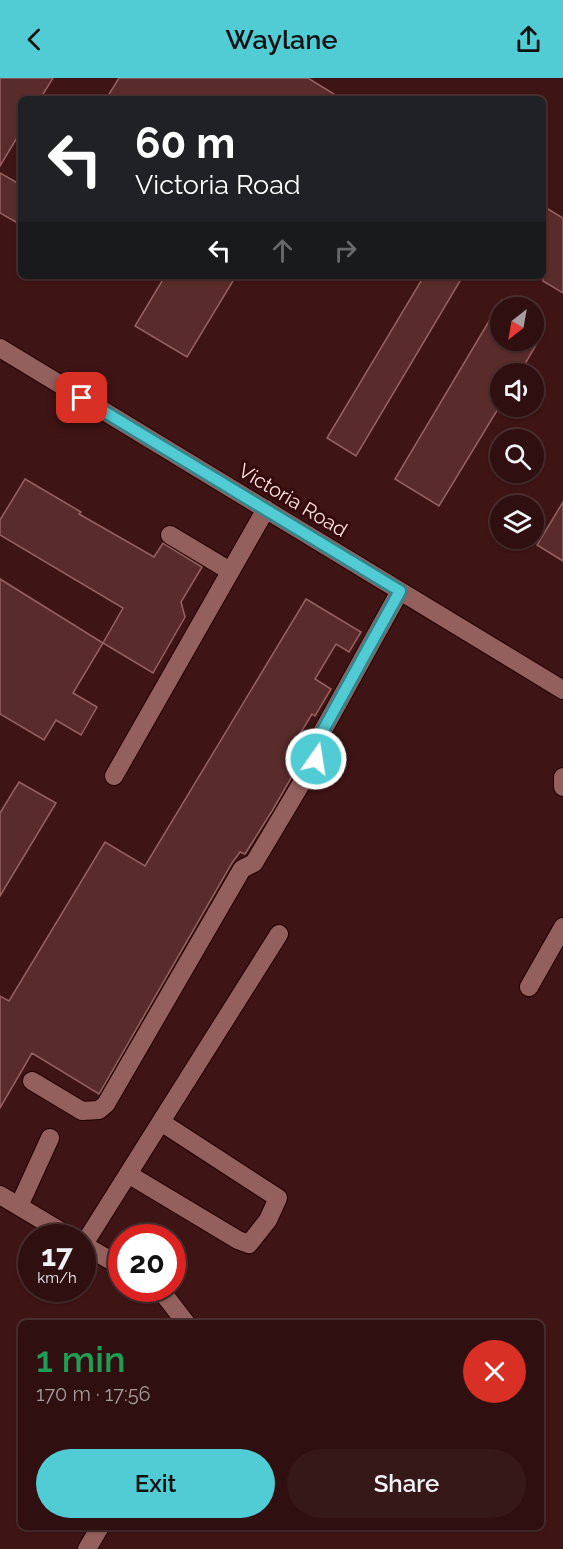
<!DOCTYPE html>
<html lang="en">
<head>
<meta charset="utf-8">
<style>
  :root { --surface:#2f0f10; --page:#371819; --text:#f1f3f6; --muted:#a79c9f; --line:#4a2f30; --accent:#51ccd4 }
  body { margin:0; font-family:Raleway,sans-serif; background:var(--page); color:var(--text); height:100vh; display:flex; flex-direction:column; font-size:22px; white-space:nowrap }
  * { box-sizing:border-box; margin:0 }
  p { font-size:20px; color:var(--muted) }
  .icon { flex:none; width:33px; height:33px; fill:none; stroke:currentColor; stroke-width:2; stroke-linecap:round; stroke-linejoin:round }
  .map { position:relative; flex:1; overflow:hidden }
  .panel { position:absolute; left:18px; top:1242px; width:526px; height:210px; display:flex; flex-direction:column; background:var(--surface); border-radius:9px; box-shadow:0 2px 4px #0004,0 0 0 2px var(--line) }
  .panel>* { flex:none }
  .top-card { position:absolute; left:18px; top:18px; width:528px; height:183px; border-radius:9px; box-shadow:0 2px 4px #0004,0 0 0 2px var(--line); background:#202124; color:#fff; overflow:hidden }
  .needle { width:39px; rotate:211deg }
  .buttons { position:absolute; left:490px; top:219px; display:grid; gap:12px }
  .buttons a { display:grid; place-items:center; width:54px; height:54px; border-radius:50%; background:var(--surface); box-shadow:0 2px 4px #0004,0 0 0 2px var(--line); font-size:30px }
  .speed { position:absolute; left:18px; top:1146px; display:flex; gap:12px; font-size:30px; font-weight:700; text-align:center }
  .speed>* { display:grid; place-content:center; width:78px; height:78px; border-radius:50%; background:var(--surface); box-shadow:0 2px 4px #0004,0 0 0 2px var(--line); line-height:1 }
  .speed small { font-size:15px; font-weight:400 }
  .speed .limit { border:9px solid #d22; background:#fff; color:#111 }
  .pin { position:absolute; display:grid; place-items:center; width:51px; height:51px; color:#fff; margin:-26px; border-radius:12px; box-shadow:0 3px 9px #0006 }
  .me { position:absolute; width:66px; margin:-33px; rotate:13deg; stroke-linejoin:round; filter:drop-shadow(0 0 4px #0008) }
  .turn { display:flex; align-items:center; gap:21px; height:126px; padding:0 18px; font-size:27px }
  .turn .icon { width:78px; height:78px; stroke-width:2.5 }
  .turn b { display:block; font-size:42px; line-height:51px }
  .lanes { display:flex; align-items:center; height:57px; padding:0 18px; background:#0003; justify-content:center; gap:30px; direction:ltr }
  .lanes .off { opacity:.35 }
  .round { display:grid; place-items:center; flex:none; width:63px; height:63px; border-radius:32px; background:var(--page) }
  .headline { display:flex; align-items:center; justify-content:space-between; height:102px; padding:0 18px }
  h1 { font-size:36px; font-weight:600; line-height:45px; color:#1e9e55 }
  .button { display:flex; gap:12px; margin-top:auto; padding:12px 18px }
  .button a { flex:1; height:69px; border-radius:36px; background:var(--accent); color:#111; font-size:24px; font-weight:600; line-height:69px; text-align:center }
  .button a+a { background:var(--page); color:var(--text) }
  header { display:flex; justify-content:space-between; align-items:center; height:78px; padding:0 18px; background:var(--accent); color:#111; font-size:27px; font-weight:600 }
  .map>svg:first-child { display:block }
  .building { fill:#592c2b; stroke:#956260; stroke-width:1.5 }
  .lines { fill:none; stroke-linecap:round; stroke-linejoin:round }
  .minor-casing { stroke:#230002; stroke-width:20 }
  .minor { stroke:#93605e; stroke-width:18 }
  .route-casing { stroke:#35858a; stroke-width:15 }
  .route { stroke:#51ccd4; stroke-width:10 }
  .labels { text-anchor:middle; stroke-width:6; stroke-linejoin:round; paint-order:stroke }
  .street-label { font-size:20px; fill:#ffe1df; stroke:#340a0c }
</style>
</head>
<body>
<header><svg class="icon" aria-label="back" viewBox="0 0 24 24"><path d="M15 5l-7 7 7 7"/></svg>Waylane<svg class="icon" aria-label="share" viewBox="0 0 24 24"><path d="M12 15V3M7 8l5-5 5 5M5 13v7h14v-7"/></svg></header>
<div class="map">
<svg width="563" height="1471" viewBox="0 0 563 1471">
  <rect width="100%" height="100%" fill="#3f1415"/>
  <path class="building" d="M0 0H53L40 21H21V53L0 88Z
    M119 0H308L342 21H106Z
    M0 95 21 107V147L0 135Z
    M543 128 563 140V215L543 203Z
    M165 198H236L187 279 135 248Z
    M424 198H463L356 378 327 360Z
    M501 223V262H539L519 296H501V326L439 428 395 401Z
    M25 401 81 434 79 436 154 479 163 465 202 489 181 524 185 539 153 595 103 565 123 530 0 457V442Z
    M563 424V483L537 467Z
    M0 501 103 565 73 615 97 629 81 657 56 642 44 662 0 636Z
    M306 521 361 554 349 574 336 566 315 601 331 611 315 638 312 636 292 669 305 676 272 733 245 776 240 774 232 785 99 1016 32 975 0 1030V918L9 923 105 764 145 788Z
    M19 704 56 725 0 818V735Z"/>
  <g class="lines">
    <g class="minor-casing">
      <path id="minor" d="M0 270 563 612
        M170 457 230 493
        M114 698 266 431
        M563 699V709
        M529 909 563 849
        M32 1003 82 1033 99 1032 106 1026 242 791 254 785 316 681V665L400 513
        M128 1096 238 1162 249 1166 268 1142 278 1120 161 1044
        M0 1117 72 1160
        M19 1128 50 1060
        M82 1166 122 1189
        M84 1166 279 856
        M159 1210 186 1245
        M87 1471 100 1449"/>
    </g>
    <use href="#minor" class="minor"/>
  </g>
  <g class="lines">
    <g class="route-casing">
      <path id="route" d="M82 320 400 513 316 665V681"/>
    </g>
    <use href="#route" class="route"/>
  </g>
  <g class="labels">
    <g class="street-label">
      <text transform="translate(293 422) rotate(31)" y="7">Victoria Road</text>
    </g>
  </g>
</svg>
<div class="buttons">
<a><svg class="needle" viewBox="-14 -14 28 28"><path d="M0-13l5 13h-10z" fill="#e53935"/><path d="M0 13l5-13h-10z" fill="#a79c9f"/></svg></a>
<a><svg class="icon" aria-label="sound" viewBox="0 0 24 24"><path d="M4 9h4l5-4v14l-5-4H4zM17 9q2 3 0 6"/></svg></a>
<a><svg class="icon" aria-label="search" viewBox="0 0 24 24"><circle cx="10" cy="10" r="6"/><path d="M15 15l6 6"/></svg></a>
<a><svg class="icon" aria-label="layers" viewBox="0 0 24 24"><path d="M12 4l9 5-9 5-9-5zM3 14l9 5 9-5"/></svg></a>
</div>
<div class="speed"><div>17<small>km/h</small></div><div class="limit">20</div></div>
<div class="pin" style="left:82px;top:320px;background:#d93025"><svg class="icon" aria-label="arrive" viewBox="0 0 24 24"><path d="M6 21V4h12l-3 4 3 4H6"/></svg></div>
<svg class="me" style="left:316px;top:681px" viewBox="-20 -20 40 40"><circle r="17" fill="#51ccd4" stroke="#fff" stroke-width="3"/><path d="M0-11L8 9 0 5-8 9z" fill="#fff"/></svg>
<div class="top-card">
<div class="turn"><svg class="icon" aria-label="left" viewBox="0 0 24 24"><path d="M17 20v-9H6M10 6l-5 5 5 5"/></svg><div><b>60 m</b>Victoria Road</div></div>
<div class="lanes"><svg class="icon" aria-label="left" viewBox="0 0 24 24"><path d="M17 20v-9H6M10 6l-5 5 5 5"/></svg><svg class="icon off" aria-label="ahead" viewBox="0 0 24 24"><path d="M12 20V5M6 11l6-6 6 6"/></svg><svg class="icon off" aria-label="right" viewBox="0 0 24 24"><path d="M7 20v-9h11M14 6l5 5-5 5"/></svg></div>
</div>
<section class="panel">
<div class="headline"><div><h1>1 min</h1><p>170 m · 17:56</p></div><a class="round" style="background:#d93025;color:#fff"><svg class="icon" aria-label="close" viewBox="0 0 24 24"><path d="M6 6l12 12M18 6L6 18"/></svg></a></div>
<div class="button"><a>Exit</a><a>Share</a></div>
</section>
</div>
</body>
</html>
